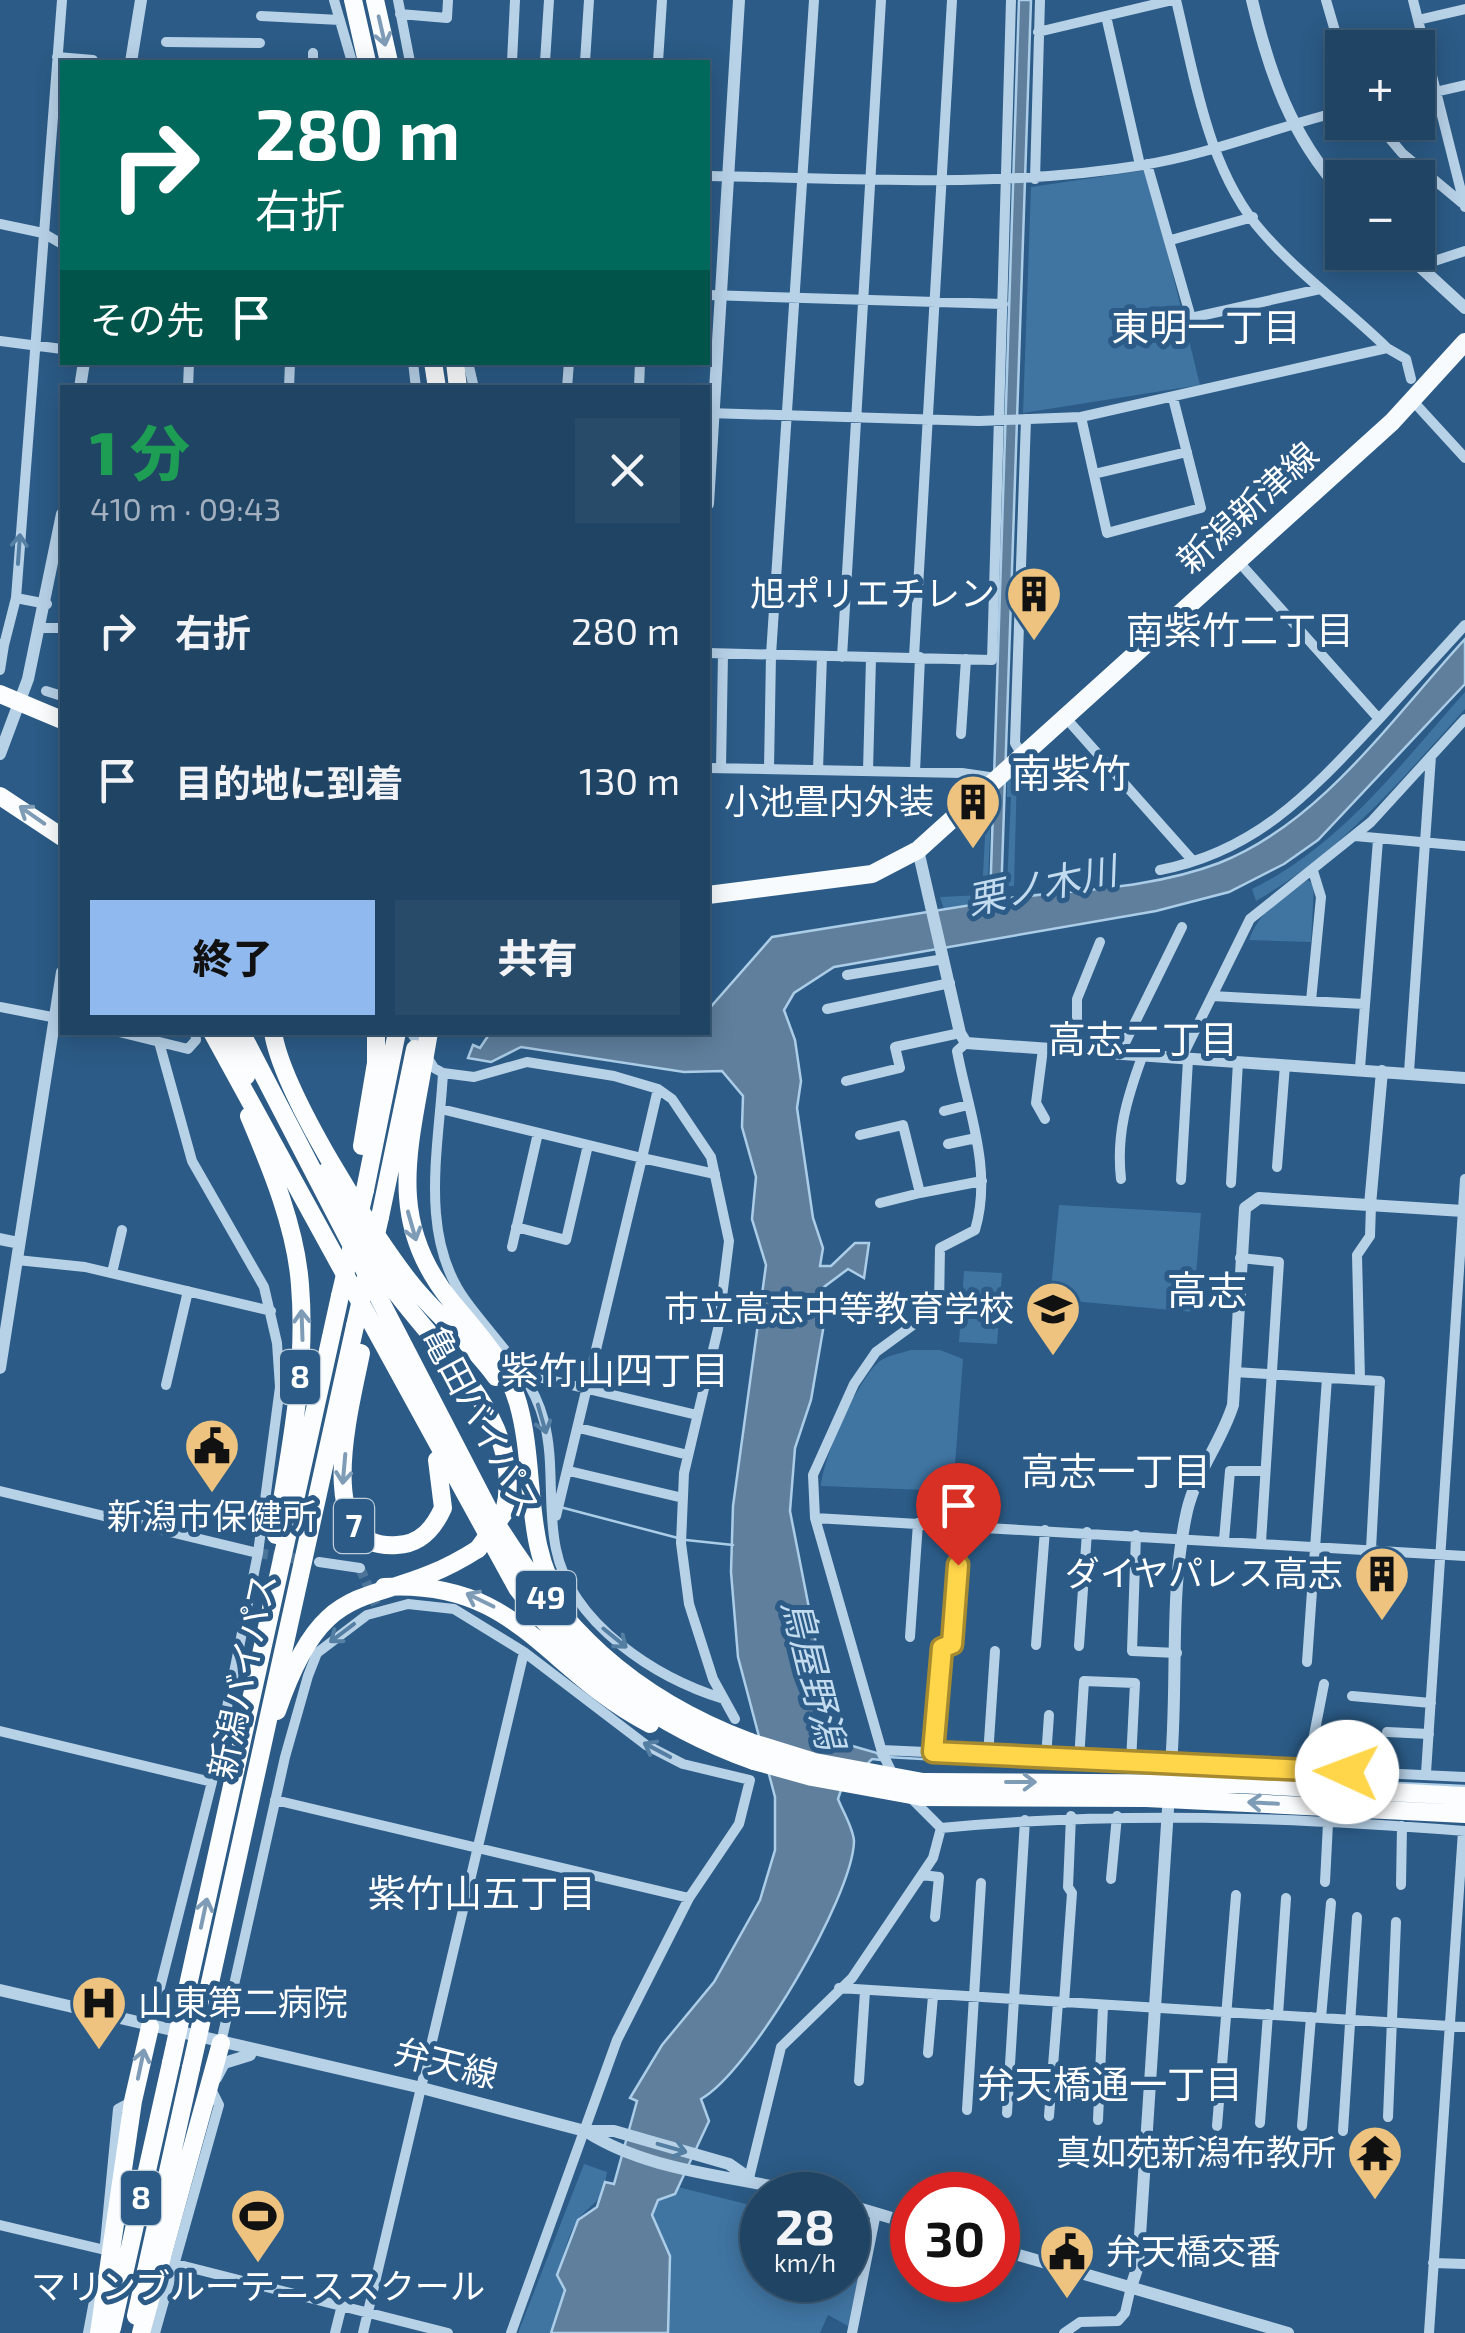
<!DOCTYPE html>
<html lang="ja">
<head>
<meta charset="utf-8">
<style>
  :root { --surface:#204464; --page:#284b6a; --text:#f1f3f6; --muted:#a2b0bf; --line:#3d5c78; --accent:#90b9f0 }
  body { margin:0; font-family:"Exo 2","Noto Sans JP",sans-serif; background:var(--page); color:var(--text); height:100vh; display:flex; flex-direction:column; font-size:38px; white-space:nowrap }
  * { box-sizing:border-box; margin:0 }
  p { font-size:32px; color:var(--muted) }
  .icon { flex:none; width:55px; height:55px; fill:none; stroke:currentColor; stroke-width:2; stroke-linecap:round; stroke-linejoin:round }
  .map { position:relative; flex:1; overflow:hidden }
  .side { position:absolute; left:60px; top:385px; width:650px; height:650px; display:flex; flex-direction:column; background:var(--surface); border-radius:0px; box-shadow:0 5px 25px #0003,0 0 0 2px var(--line) }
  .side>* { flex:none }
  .guide { position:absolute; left:60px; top:60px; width:650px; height:305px; border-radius:0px; box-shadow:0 5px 25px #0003,0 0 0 2px var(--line); background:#00695c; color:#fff; overflow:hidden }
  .buttons { position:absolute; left:1325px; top:30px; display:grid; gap:20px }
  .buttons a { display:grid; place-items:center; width:110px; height:110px; border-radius:0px; background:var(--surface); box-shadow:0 5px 25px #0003,0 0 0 2px var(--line); font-size:50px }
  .speed { position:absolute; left:740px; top:2172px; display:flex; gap:20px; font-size:50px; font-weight:700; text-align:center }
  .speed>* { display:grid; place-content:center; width:130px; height:130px; border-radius:50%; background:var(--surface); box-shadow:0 5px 25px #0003,0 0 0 2px var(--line); line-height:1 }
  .speed small { font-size:25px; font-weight:400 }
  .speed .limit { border:15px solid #d22; background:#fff; color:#111 }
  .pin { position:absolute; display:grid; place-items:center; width:85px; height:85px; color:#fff; margin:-102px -42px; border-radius:50% 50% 50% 0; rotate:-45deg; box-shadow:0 0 10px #0007 }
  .pin .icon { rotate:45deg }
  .me { position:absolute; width:110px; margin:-55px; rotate:272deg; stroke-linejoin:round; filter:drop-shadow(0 0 8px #0008) }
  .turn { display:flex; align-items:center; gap:35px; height:210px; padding:0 30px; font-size:45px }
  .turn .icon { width:130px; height:130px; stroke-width:2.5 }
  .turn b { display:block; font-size:70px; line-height:85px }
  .then { display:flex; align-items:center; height:95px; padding:0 30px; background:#0003; gap:20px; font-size:38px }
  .round { display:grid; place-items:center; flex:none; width:105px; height:105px; border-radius:0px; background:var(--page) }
  .summary { display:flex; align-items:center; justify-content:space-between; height:170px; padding:0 30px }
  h1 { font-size:60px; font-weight:800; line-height:75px; color:#1e9e55 }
  .primary-button { display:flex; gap:20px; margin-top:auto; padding:20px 30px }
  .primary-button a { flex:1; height:115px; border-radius:0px; background:var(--accent); color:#111; font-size:40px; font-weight:800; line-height:115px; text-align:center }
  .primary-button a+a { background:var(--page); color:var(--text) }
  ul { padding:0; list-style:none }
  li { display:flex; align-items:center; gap:30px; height:150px; padding:0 30px }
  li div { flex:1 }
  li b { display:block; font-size:38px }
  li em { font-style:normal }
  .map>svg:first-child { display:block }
  .green { fill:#4075a2 }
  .water { fill:#5f7f9c; stroke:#accde7; stroke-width:2.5 }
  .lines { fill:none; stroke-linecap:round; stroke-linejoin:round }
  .stream { stroke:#accde7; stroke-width:2.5 }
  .minor-tunnel { stroke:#4b7498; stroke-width:10; stroke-dasharray:10 5; stroke-linecap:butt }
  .minor { stroke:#b7d1e7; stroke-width:10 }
  .tertiary { stroke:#b7d1e7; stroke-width:12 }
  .primary { stroke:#f8fbfe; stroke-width:18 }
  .trunk { stroke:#fcfdfe; stroke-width:18 }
  .trunk-bridge { stroke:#fcfdfe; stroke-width:18 }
  .oneway { stroke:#7f9cb6 }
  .oneway2 { stroke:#557ea3 }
  .route-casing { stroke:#a68a30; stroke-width:25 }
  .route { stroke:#ffd54a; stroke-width:18 }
  .labels { text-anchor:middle; stroke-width:10; stroke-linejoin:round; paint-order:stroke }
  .shield { fill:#2b5b86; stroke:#bfcedb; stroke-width:2.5 }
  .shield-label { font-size:32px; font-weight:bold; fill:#fff }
  .street-label { font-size:35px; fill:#fff; stroke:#2b5b86 }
  .poi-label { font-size:35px; fill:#fff; stroke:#2b5b86; text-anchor:end }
  .neighbourhood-label { font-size:38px; fill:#fff; stroke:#2b5b86 }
  .water-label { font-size:38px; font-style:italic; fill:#c2dbef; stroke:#2b5b86 }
  .quarter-label { font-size:40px; fill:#fff; stroke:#2b5b86 }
</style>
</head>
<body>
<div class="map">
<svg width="1465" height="2333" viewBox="0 0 1465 2333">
  <rect width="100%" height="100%" fill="#2b5b86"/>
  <path class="green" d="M1147 170 1200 385 1023 413 1031 187Z
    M1465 692V709C1400 781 1341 852 1256 901L1252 889C1340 846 1401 764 1465 692Z
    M1017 773 1014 886H1007L1011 797H1007V781Z
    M992 793 987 900 944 909 940 897 982 895 987 797Z
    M1308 880 1314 885 1311 942 1249 940C1260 909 1282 898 1308 880Z
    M1059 1205 1201 1213 1193 1312 1050 1299Z
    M964 1271 1002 1273 997 1344 959 1342Z
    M911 1350H940L963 1359 953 1491 821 1486C823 1458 858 1378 880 1361 888 1355 902 1353 911 1350Z
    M584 2164 607 2172C602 2206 594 2199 578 2220 568 2233 563 2259 557 2275L565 2290 551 2333H518Z
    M678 2187 762 2208V2253L754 2259 772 2290 791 2280H848V2253L863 2257 848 2326 828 2315 820 2333H668L670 2256 652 2215 658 2199 674 2194Z"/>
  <path class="water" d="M1019 0H1031L1001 899C1073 890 1151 889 1219 863 1321 823 1393 717 1465 639V684L1318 840 1284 864 1229 892 1156 911 834 967 794 993 784 1010 795 1040 801 1081 797 1108 813 1218 823 1248 820 1266H831L855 1243H869L864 1278 848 1269 824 1287 823 1330 811 1400 795 1448 790 1511 835 1741 877 1753 881 1760 872 1759 841 1790 838 1799C843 1812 854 1829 854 1842 852 1898 750 2072 701 2099L709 2121 675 2194 658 2200 652 2215 670 2256 668 2333H551L565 2290 557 2275 578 2220 597 2207 605 2182 614 2184 637 2101 630 2098 662 2045 714 1982 760 1900 775 1850V1797L738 1657 731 1572 733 1506 766 1265 752 1219 756 1177 742 1127 743 1096 722 1071 684 1072 521 1047 491 1062 468 1058 473 1045 480 1048 490 1033 708 1032V1010L772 937 990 902Z"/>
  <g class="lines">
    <path class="stream" d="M560 1507 678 1538
      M686 1540 733 1545
      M887 1757 1164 1773
      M1177 1773 1224 1775
      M1287 1778 1465 1786"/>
    <path class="minor-tunnel" d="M258 1553 319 1562
      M360 1568 378 1610"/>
    <path class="minor" d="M334 0 352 62
      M398 0 410 62
      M1326 0 1342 55
      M1413 0 1465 207
      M400 14 447 18 448 0
      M261 16 340 20
      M1106 16 1140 165
      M1418 20 1465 9
      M1038 32 1173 0
      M166 42 260 43
      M57 57 93 60
      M313 62V53
      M512 62 515 0
      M545 62 549 0
      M585 62 589 0
      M658 62 662 0
      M1418 96 1465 85
      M1376 122 1402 153 1462 203
      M1147 164 1191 318 1320 289
      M708 176C854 178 997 189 1143 165 1211 154 1276 127 1342 111
      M1035 179 1040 0
      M0 224 43 233 62 244
      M1171 240 1253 217
      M1419 266 1465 251
      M708 295 1003 304
      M0 341 62 349
      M1387 348 1406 359 1411 379
      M413 362 416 388
      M468 362 474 388
      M188 388 189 362
      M289 388 290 362
      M567 388 569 362
      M639 388 640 362
      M1412 400 1465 458
      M708 413 979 421 1081 417 1387 348C1347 309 1301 276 1264 234 1208 172 1195 78 1176 0
      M1081 417 1107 533 1201 508 1173 398
      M1094 474 1187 452
      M1238 561 1379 719 1465 625
      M16 598 47 604
      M41 628H62
      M0 644 4 645 0 670
      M4 645 16 598 62 0
      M708 653 992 660 1011 0
      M842 657 881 0
      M914 657 952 0
      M46 691 62 696
      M1065 717 1193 861
      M961 734 966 659
      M1022 755 1015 743 1026 419
      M708 768 962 773 996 778
      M721 768 723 654
      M769 769 771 655 814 0
      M818 770 822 656
      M868 771 871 658
      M915 772 920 657
      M1355 836 1465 846
      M1160 870C1259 851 1313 789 1379 719
      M847 975 944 959
      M1212 996 1364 1004
      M1311 1001 1321 897 1313 871
      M0 1007 62 1019
      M827 1009 950 983
      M119 1032 188 1049 196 1040 195 1032
      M411 1032 434 1068 443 1073 474 1077 527 1062 614 1076 658 1089 672 1099 711 1157 729 1241 718 1329 684 1473 681 1543 689 1604 713 1679 735 1719
      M1043 1049 1036 1103 1045 1119
      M1077 1052V999L1100 942
      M1119 1055 1182 927
      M1181 1059 1250 919 1371 822 1465 719
      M1360 1068 1378 840
      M1409 1072 1431 756
      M443 1073C439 1148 418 1236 466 1301 495 1341 531 1372 544 1421 555 1462 547 1507 556 1549 571 1624 656 1678 724 1699
      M846 1081 900 1068 895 1047 960 1033
      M658 1089 642 1158 715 1174
      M441 1109 642 1158 556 1516
      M944 1111 968 1105
      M860 1135 903 1125 920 1193 982 1181
      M948 1144 976 1138
      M1277 1167 1285 1065
      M1121 1179C1116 1134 1127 1098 1142 1057
      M1181 1180 1188 1060
      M1231 1183 1238 1062
      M880 1203 920 1193
      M516 1227 566 1240 588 1145
      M512 1247 538 1133
      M1240 1258 1279 1262 1261 1542
      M17 1260 85 1267 271 1311
      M112 1273 122 1230
      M1234 1372 1380 1381 1371 1549
      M525 1374 697 1415
      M1360 1379 1357 1255 1370 1236 1371 1205
      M166 1385 188 1291
      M579 1428 688 1455
      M569 1471 683 1498
      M0 1491 258 1553
      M815 1518 1465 1556
      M1136 1535 1132 1651 1177 1653
      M1224 1540 1230 1471H1265
      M319 1562 360 1568
      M910 1637 918 1523
      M1036 1645 1045 1530
      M1079 1646 1087 1532
      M1307 1662 1327 1378
      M1352 1696 1431 1703
      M0 1731 212 1782
      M1387 1732 1429 1734
      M882 1750 1465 1777
      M933 1752 942 1649 952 1644 961 1526
      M988 1756 995 1651
      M1046 1758 1049 1715
      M1079 1760 1084 1681 1135 1683 1131 1762
      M1307 1771 1324 1684
      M1426 1773 1465 1179
      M894 1777 882 1752 815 1518 813 1475 854 1384 876 1352 939 1306 940 1248 975 1230C993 1170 968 1110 957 1051L966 1043
      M911 1798 941 1828
      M275 1800 689 1898
      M941 1828C1116 1811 1290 1817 1465 1831
      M922 1875 939 1877 935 1917
      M1111 1879 1117 1816
      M1325 1882 1328 1823
      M1401 1885 1402 1826
      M839 1988 1465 2027
      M1064 2003 1072 1893 1068 1887 1071 1816
      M1278 2015 1286 1898
      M1321 2018 1331 1903
      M150 2027 212 1782 258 1553 280 1387 277 1343 264 1287 192 1161 159 1042
      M221 2043 285 1757 308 1676 317 1653 367 1615 408 1604 454 1609 524 1652 646 1745 683 1764 750 1780 739 1824 689 1898 617 2040 511 2333
      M928 2053 933 1996
      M859 2081 865 1991
      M967 2110 981 1883
      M1007 2113 1025 1820
      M1049 2116 1058 2003
      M1388 2117 1396 1922
      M1098 2120 1103 2006
      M1260 2123 1268 2014
      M1217 2126 1236 1895
      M1302 2126 1311 2017
      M1343 2131 1357 1917
      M749 2178 781 2047 852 1978 933 1858 941 1828
      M0 2225 105 2250
      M105 2244 118 2109 133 2101
      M172 2263 448 2333
      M1433 2263 1465 2264
      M88 2333 98 2280
      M155 2333 219 2105 211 2089
      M335 2333 342 2305
      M363 2333 524 1652
      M852 2333 876 2213
      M1064 2333 1080 2322 1118 2321 1125 2313 1131 2287
      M1429 2333 1463 1831"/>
    <path class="tertiary" d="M1252 0C1269 72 1291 136 1342 192
      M131 62 141 0
      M1404 252 1465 308
      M80 388 84 362
      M708 504 739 0
      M0 754 28 679 62 514
      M918 850 960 1033 966 1043 1465 1078
      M1370 1205 1382 1071
      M0 1239 19 1243
      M0 1368 62 972
      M1170 1775C1179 1689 1168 1596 1187 1511 1196 1472 1221 1443 1233 1405L1245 1208 1259 1198 1463 1211
      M0 1990 422 2088 585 2131H614L729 2164 749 2178
      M216 2078 224 2063 250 2055
      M587 2132C653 2174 737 2175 810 2195
      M848 2205 912 2224
      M998 2249 1288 2333
      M1131 2287 1138 2266 1168 1809"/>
    <path class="primary" d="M708 895 872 874 918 850 1392 422 1465 342"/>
    <path class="trunk" d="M353 0 367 62
      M375 0 389 62
      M433 362 437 388
      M455 362 458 388
      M0 694 62 720
      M0 796 62 837
      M212 1032 517 1588C578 1669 658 1727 754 1761
      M232 1032 246 1076
      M241 1032 493 1518C560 1627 628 1696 750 1742
      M273 1032C282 1092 373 1237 413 1286 439 1318 472 1343 496 1377
      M424 1061C408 1152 387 1223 451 1301 477 1332 507 1364 518 1403 537 1469 522 1547 563 1604
      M249 1116C271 1168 296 1228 300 1285 307 1369 290 1452 276 1535
      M362 1146 376 1063V1032
      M324 1173C345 1208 364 1246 387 1280 434 1349 528 1419 504 1513
      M365 1190 397 1032
      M380 1217 415 1049
      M361 1353C352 1401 309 1552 397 1545 421 1544 434 1528 443 1508L437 1460
      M384 1587C518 1579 544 1669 650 1724
      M277 1711C328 1562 374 1616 478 1549
      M923 1782 1238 1784 1465 1796
      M922 1797 1146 1798 1465 1814
      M183 2008 340 1296
      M204 2010 355 1326
      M136 2316 191 2068
      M112 2328 171 2063
      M99 2333 133 2101 150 2027
      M141 2333 221 2043"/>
    <path class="trunk-bridge" d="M424 1061 429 1032
      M340 1296 365 1190
      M355 1326 380 1217
      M478 1549 504 1513
      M750 1742 815 1762 923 1782
      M754 1761 812 1777 922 1797
      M171 2063 183 2008
      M191 2068 204 2010"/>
  </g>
  <defs><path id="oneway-shaft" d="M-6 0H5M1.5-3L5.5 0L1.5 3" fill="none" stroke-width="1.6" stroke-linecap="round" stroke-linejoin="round" transform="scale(2.5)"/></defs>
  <g class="oneway">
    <use href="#oneway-shaft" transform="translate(382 31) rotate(77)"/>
    <use href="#oneway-shaft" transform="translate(32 815) rotate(-145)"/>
    <use href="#oneway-shaft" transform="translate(412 1226) rotate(74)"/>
    <use href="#oneway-shaft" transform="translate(302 1325) rotate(-92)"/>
    <use href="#oneway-shaft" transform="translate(344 1469) rotate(95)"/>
    <use href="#oneway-shaft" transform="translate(480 1600) rotate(-154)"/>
    <use href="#oneway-shaft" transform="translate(1021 1782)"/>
    <use href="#oneway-shaft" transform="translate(1263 1803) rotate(-177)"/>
    <use href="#oneway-shaft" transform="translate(204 1913) rotate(-78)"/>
    <use href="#oneway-shaft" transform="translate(141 2064) rotate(-78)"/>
  </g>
  <g class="oneway2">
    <use href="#oneway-shaft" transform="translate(19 549) rotate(-86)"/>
    <use href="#oneway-shaft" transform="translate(542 1419) rotate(74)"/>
    <use href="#oneway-shaft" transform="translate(342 1633) rotate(143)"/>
    <use href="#oneway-shaft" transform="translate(615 1638) rotate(39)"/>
    <use href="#oneway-shaft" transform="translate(657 1750) rotate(-152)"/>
    <use href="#oneway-shaft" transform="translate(672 2148) rotate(16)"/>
  </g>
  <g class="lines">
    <g class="route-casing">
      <path id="route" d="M958 1565 952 1644 942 1648 933 1752 1347 1772"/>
    </g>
    <use href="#route" class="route"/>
  </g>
  <defs>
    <g id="building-pin" transform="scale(2.875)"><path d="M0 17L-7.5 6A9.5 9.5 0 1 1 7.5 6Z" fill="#edc37f" stroke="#2b5b86"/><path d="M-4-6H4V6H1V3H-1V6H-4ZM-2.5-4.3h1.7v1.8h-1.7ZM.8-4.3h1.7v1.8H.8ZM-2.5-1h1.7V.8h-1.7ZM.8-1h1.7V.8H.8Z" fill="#111"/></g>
    <g id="school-pin" transform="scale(2.875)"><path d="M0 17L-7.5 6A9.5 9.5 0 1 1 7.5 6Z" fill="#edc37f" stroke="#2b5b86"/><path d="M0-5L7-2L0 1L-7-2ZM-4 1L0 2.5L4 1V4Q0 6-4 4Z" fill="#111"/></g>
    <g id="civic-pin" transform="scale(2.875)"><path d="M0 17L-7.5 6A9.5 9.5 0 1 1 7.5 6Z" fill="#edc37f" stroke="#2b5b86"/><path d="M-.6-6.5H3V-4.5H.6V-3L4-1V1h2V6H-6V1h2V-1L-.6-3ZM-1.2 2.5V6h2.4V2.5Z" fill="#111"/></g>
    <g id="hospital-pin" transform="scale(2.875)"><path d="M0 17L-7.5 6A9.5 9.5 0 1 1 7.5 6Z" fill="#edc37f" stroke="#2b5b86"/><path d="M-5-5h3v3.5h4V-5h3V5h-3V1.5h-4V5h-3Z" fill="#111"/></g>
    <g id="temple-pin" transform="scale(2.875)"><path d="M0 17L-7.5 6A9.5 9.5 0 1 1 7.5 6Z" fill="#edc37f" stroke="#2b5b86"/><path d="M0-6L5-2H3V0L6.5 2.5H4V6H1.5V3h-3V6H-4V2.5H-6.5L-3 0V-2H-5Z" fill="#111"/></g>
    <g id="stadium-pin" transform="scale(2.875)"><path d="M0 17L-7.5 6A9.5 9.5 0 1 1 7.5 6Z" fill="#edc37f" stroke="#2b5b86"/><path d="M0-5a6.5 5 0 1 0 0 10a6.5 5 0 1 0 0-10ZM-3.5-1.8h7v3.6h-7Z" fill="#111"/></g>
  </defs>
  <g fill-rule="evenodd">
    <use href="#building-pin" x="1034" y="594"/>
    <use href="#building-pin" x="973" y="802"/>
    <use href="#school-pin" x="1053" y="1309"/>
    <use href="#civic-pin" x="212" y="1446"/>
    <use href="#building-pin" x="1382" y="1574"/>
    <use href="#hospital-pin" x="99" y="2003"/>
    <use href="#temple-pin" x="1375" y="2153"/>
    <use href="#stadium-pin" x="258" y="2216"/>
    <use href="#civic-pin" x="1067" y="2252"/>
  </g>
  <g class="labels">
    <g class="shield">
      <rect x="280" y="1350" width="40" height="54" rx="8"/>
      <rect x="334" y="1499" width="40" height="54" rx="8"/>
      <rect x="516" y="1571" width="60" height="54" rx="8"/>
      <rect x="121" y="2171" width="40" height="54" rx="8"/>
    </g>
    <g class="shield-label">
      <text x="300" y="1388">8</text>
      <text x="354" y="1537">7</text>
      <text x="546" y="1609">49</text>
      <text x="141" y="2209">8</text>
    </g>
    <g class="street-label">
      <text transform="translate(1248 508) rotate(-42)" y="12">新潟新津線</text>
      <text transform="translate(481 1422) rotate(62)" y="12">亀田バイパス</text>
      <text transform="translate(243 1676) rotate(-78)" y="12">新潟バイパス</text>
      <text transform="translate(446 2064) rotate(14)" y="12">弁天線</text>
    </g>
    <g class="poi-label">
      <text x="995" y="606">旭ポリエチレン</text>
      <text x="934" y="814">小池畳内外装</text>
      <text x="1014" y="1321">市立高志中等教育学校</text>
      <text x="212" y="1529" text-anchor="middle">新潟市保健所</text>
      <text x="1343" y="1586">ダイヤパレス高志</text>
      <text x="138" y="2015" text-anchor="start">山東第二病院</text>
      <text x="1336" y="2165">真如苑新潟布教所</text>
      <text x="1106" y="2264" text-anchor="start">弁天橋交番</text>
      <text x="258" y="2299" text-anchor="middle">マリンブルーテニススクール</text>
    </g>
    <g class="neighbourhood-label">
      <text x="1206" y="341">東明一丁目</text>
      <text x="1240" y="644">南紫竹二丁目</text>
      <text x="1143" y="1053">高志二丁目</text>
      <text x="615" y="1384">紫竹山四丁目</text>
      <text x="1116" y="1485">高志一丁目</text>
      <text x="482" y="1907">紫竹山五丁目</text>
      <text x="1110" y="2098">弁天橋通一丁目</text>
    </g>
    <g class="water-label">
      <text transform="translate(1042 886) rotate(-12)" y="13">栗ノ木川</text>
      <text transform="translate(813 1674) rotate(76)" y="13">鳥屋野潟</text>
    </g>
    <g class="quarter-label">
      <text x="1071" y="788">南紫竹</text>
      <text x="1207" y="1305">高志</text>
    </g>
  </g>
</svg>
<div class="buttons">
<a>+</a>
<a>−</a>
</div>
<div class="speed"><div>28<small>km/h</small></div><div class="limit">30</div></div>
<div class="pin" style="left:958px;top:1565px;background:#d93025"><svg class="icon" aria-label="arrive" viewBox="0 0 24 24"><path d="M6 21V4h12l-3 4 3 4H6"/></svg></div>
<svg class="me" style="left:1347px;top:1772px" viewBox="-20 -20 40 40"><circle r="19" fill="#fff"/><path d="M0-13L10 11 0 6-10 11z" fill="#ffd54a"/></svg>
<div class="guide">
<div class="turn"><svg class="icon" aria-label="right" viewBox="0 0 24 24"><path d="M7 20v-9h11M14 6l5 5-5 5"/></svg><div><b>280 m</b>右折</div></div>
<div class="then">その先<svg class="icon" aria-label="arrive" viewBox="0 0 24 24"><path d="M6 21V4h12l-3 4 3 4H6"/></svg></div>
</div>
<section class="side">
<div class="summary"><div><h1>1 分</h1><p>410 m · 09:43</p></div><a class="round"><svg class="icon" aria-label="close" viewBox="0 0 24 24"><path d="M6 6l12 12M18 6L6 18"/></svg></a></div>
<ul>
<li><svg class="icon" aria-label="right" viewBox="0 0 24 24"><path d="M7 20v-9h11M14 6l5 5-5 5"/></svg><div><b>右折</b></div><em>280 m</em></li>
<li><svg class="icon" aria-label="arrive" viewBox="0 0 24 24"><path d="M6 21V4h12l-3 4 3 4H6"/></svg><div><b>目的地に到着</b></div><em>130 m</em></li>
</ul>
<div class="primary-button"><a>終了</a><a>共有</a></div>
</section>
</div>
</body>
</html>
